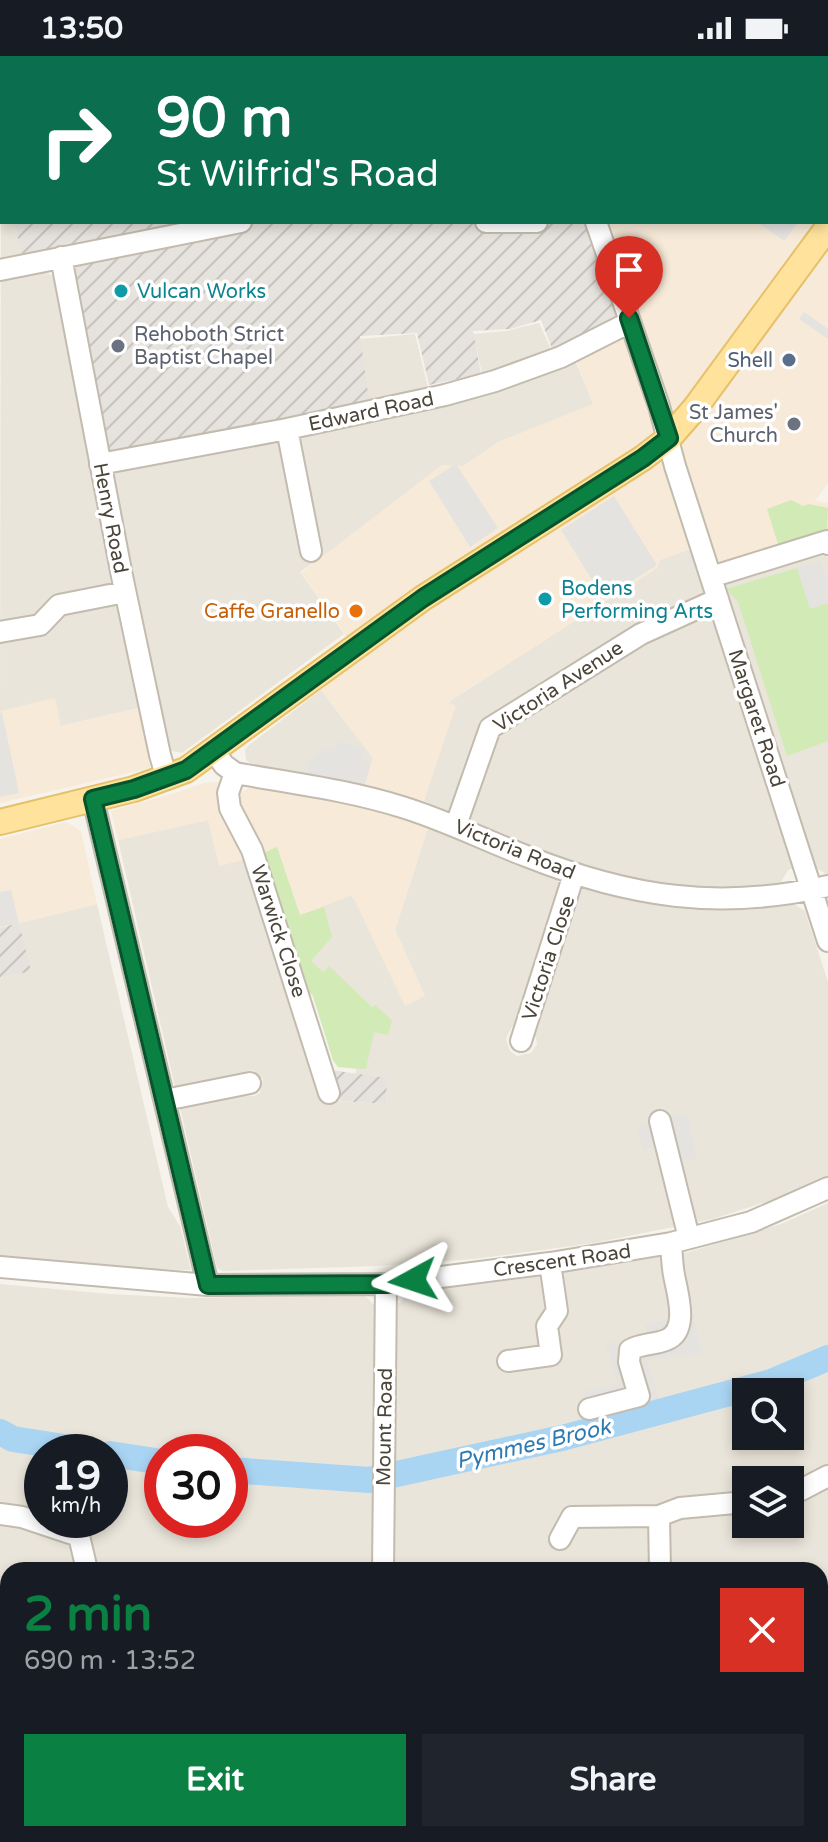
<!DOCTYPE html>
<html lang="en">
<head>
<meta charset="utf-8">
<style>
  :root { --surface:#171b24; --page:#20242c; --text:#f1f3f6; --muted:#9ea1a6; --accent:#0b8043 }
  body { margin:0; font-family:"Varela Round",sans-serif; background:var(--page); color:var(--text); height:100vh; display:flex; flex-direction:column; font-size:30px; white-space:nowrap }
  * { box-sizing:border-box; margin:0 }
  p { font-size:26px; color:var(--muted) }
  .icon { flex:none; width:44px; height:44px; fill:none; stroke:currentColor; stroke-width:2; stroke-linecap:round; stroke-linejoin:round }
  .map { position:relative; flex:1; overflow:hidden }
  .side { position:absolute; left:0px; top:1506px; width:828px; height:280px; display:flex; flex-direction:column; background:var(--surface); border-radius:24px 24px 0 0; box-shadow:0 4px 12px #0003 }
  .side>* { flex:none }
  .banner { position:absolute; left:0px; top:0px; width:828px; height:168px; box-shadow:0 4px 12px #0003; background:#0b6e4f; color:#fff; overflow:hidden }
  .fabs { position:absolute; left:732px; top:1322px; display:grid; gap:16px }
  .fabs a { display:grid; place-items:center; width:72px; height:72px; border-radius:0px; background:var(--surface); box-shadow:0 4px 12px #0003; font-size:40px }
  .speed { position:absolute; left:24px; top:1378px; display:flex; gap:16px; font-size:40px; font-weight:700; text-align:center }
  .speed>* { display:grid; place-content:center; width:104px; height:104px; border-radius:50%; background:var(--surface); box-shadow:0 4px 12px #0003; line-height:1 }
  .speed small { font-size:20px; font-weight:400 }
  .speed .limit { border:12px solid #d22; background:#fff; color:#111 }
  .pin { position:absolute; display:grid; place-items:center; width:68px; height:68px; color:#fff; margin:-82px -34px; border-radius:50% 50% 50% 0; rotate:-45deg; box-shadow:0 0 8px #0007 }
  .pin .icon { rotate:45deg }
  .me { position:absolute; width:88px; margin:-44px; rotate:265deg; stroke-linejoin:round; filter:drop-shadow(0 0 6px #0008) }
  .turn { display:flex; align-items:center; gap:28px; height:168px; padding:0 24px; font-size:36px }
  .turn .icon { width:104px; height:104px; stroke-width:2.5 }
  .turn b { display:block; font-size:56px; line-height:68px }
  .round { display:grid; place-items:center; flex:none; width:84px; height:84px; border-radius:0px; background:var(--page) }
  .overview { display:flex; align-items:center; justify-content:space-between; height:136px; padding:0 24px }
  h1 { font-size:48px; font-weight:700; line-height:60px; color:var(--accent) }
  .primary-button { display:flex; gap:16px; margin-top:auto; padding:16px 24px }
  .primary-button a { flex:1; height:92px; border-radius:0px; background:var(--accent); color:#fff; font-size:32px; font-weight:700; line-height:92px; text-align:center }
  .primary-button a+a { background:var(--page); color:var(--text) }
  .status { display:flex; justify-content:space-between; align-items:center; height:56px; padding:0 40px; background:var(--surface); direction:ltr }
  .status svg { height:22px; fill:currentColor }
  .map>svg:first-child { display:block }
  .residential { fill:#eae5da; fill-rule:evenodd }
  .commercial { fill:#f7ead8 }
  .industrial { fill:url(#industrial-furrows) }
  .grass { fill:#d2eab5 }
  .parking { fill:#e5e3e0 }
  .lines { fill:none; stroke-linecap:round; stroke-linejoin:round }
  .river { stroke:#a9d4f2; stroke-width:26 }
  .minor-casing { stroke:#c2bbae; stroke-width:24 }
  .major-casing { stroke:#e6c16a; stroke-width:28 }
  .minor { stroke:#fff; stroke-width:20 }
  .major { stroke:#ffe39c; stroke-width:24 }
  .rail { stroke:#9a9a9a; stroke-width:4; stroke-dasharray:10 10; stroke-linecap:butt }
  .route-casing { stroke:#07532c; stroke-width:20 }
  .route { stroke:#0b8043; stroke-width:14 }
  .culture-dot { fill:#0f9aa8; stroke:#fff; stroke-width:3 }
  .worship-dot { fill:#6b7280; stroke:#fff; stroke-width:3 }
  .service-dot { fill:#5c6f8a; stroke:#fff; stroke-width:3 }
  .food-dot { fill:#e8710a; stroke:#fff; stroke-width:3 }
  .labels { text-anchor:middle; stroke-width:7; stroke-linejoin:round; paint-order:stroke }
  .culture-label { font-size:20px; fill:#0d838f; stroke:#fff; text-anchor:start }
  .worship-label { font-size:20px; fill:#5b616d; stroke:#fff; text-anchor:start }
  .service-label { font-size:20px; fill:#4e5e75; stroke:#fff; text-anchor:end }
  .street-label { font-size:20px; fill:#4b4439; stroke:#fff }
  .food-label { font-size:20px; fill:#c56008; stroke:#fff; text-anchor:end }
  .water-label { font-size:22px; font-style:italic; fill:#2e7ab2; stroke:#fff }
</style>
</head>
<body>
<div class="status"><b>13:50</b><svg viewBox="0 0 49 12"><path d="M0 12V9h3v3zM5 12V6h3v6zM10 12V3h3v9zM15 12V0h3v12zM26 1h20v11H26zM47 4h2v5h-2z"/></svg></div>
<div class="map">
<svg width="828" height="1786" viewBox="0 0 828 1786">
  <defs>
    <pattern id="industrial-furrows" width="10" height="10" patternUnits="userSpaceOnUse" patternTransform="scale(2)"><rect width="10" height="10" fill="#e6e2dd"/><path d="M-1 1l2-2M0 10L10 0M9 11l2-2" fill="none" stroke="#c7c3be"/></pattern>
  </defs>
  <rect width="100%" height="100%" fill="#f6f3ec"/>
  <path class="residential" d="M1 112 2 166H14L25 207 53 220 139 652 60 670 0 655Z
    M539 267 555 302 571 295 594 349 501 385 462 411 442 409 345 485 300 516 344 578 182 697 168 694 113 414 370 358 360 283 415 278 430 340 484 326 473 278 506 275Z
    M828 485V819L816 812 789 813 779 829 723 835 627 821 600 816 561 803 424 745 455 650 447 647 657 512 660 504 701 489Z
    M321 634 373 702 365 729 250 707 246 704 245 694 249 689Z
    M208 764 248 803 321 1041 336 1045 386 1048 387 1023 356 1018V1013L338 1011 333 1004 313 940 304 930 277 791 300 859 351 839 425 940 395 874 429 769 532 815 557 823 561 830 519 968 512 971 506 982 510 995 517 1000 531 997 537 988 534 973 578 837 582 832 644 846 715 854H749L792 847 805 855 828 926V1120L772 1144 713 1163 594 1187 474 1203 378 1210 223 1215 217 1212 179 1047 239 1036 246 1040H254L260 1037 263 1023 253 1014 247 1015 239 1022 176 1035 118 784Z
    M97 848 168 1151 180 1170 191 1214 137 1213 0 1200V922L30 915 19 867Z
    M828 1147V1786H0V1228L110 1238 190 1242 364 1239 373 1248 400 1247 409 1236 513 1224 689 1196 781 1168ZM746 1336H790V1380H746ZM42 1396H110V1464H42ZM162 1396H230V1464H162ZM746 1424H790V1468H746ZM8 1514H820V1778H8Z"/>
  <path class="commercial" d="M531 0H828V427L815 445 828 447V485L709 521 700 489 660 504 657 512 448 646 456 650 424 745 365 729 373 702 321 634 362 602 301 517 442 409 463 410 498 386 593 348 572 294 596 166H826V2Z
    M55 642 61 670 139 652 150 712 0 747V655Z
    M219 726 226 756 248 803 219 810 208 764 118 784 111 755 175 737 204 727Z
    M251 731 352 747 429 769 395 874 425 940 405 950 352 839 300 859 277 792 261 798 237 752 240 737Z
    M66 766 81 775 97 848 0 872V783Z"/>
  <path class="industrial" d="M14 166H596L631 266 555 300 541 264 510 273 473 275 481 318 429 329 417 277 360 280 369 345 288 373 101 409 61 201 24 207Z
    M19 867 31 915 0 922V872Z
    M331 1014 387 1022 386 1048 340 1045Z"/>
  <path class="grass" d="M791 444 803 450 809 448 828 452 827 474 778 488 767 453Z
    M797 512 810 552 828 547V685L787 700 738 546 726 533Z
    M277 791 300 859 324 851 332 881 311 905 323 916 329 910 372 951 375 949 392 964 388 979 374 976 366 1013 338 1011 333 1004 313 940 304 930 261 798Z"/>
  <path class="parking" d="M375 0H510L511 2H366Z
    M757 166H798L784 185Z
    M804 256 828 273V283L799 263Z
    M456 408 498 472 470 491 429 425Z
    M614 440 657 509 604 543 561 474Z
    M820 504 828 526V547L810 553 797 512Z
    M2 656 19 737 0 741V657Z
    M338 684 365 693 362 704 371 707 365 729 307 718 308 706 324 692 334 695Z
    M11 834 19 867 0 871V836Z
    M687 1058 697 1102 662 1110 658 1090 643 1094 637 1070Z
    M693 1259 702 1298 647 1304 663 1353 592 1370 584 1336 617 1328 606 1288 647 1280 645 1268Z"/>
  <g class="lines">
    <path class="river" d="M0 1376 13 1383 96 1396
      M110 1398 162 1406
      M230 1414 369 1424 562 1382 771 1326 828 1302"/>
    <g class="minor-casing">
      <path id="minor" d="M532 2 533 0
        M727 2V0
        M486 166H537
        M596 166 659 350 675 410 828 885
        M61 201 122 520 160 699 167 723
        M0 214 241 166
        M287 373 311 495
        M100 408 287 373 445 339 495 325 561 301 630 266
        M711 521 827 485 828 488
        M0 576 40 569 59 549 125 536
        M214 695 224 709 235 717C291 727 348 734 402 751 445 764 484 784 526 800 629 841 719 855 828 830
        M235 717 228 737 230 752 252 794 329 1037
        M93 743 208 1229
        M456 769 490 672 641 578 718 543
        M521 985 574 818
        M165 1044 250 1027
        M660 1065 689 1182
        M0 1211 208 1229 386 1228 550 1207 671 1187 751 1166 828 1132
        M508 1305 551 1299 547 1270 557 1255 550 1207
        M589 1353 639 1340 629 1306 630 1294C642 1287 654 1289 666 1284 690 1275 677 1236 674 1219 672 1209 672 1198 671 1187
        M790 1437 801 1434 828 1420
        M0 1458 22 1461 79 1480 87 1514
        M560 1483 572 1461 659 1460
        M383 1514 386 1228
        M660 1514 659 1460 680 1452 746 1446
        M0 1607H8
        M820 1608H828
        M282 1778 290 1785 324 1786
        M539 1778V1786"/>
    </g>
    <g class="major-casing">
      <path id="major" d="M0 766 134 733 186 714 423 542 643 402 669 382 695 352 828 171"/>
    </g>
    <use href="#minor" class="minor"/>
    <use href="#major" class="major"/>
    <path class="rail" d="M36 2 43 0
      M107 2 115 0
      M144 2 152 0
      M228 2 239 0
      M0 11H2
      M0 29H2
      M0 49H2"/>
  </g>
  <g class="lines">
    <g class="route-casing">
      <path id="route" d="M413 1224 386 1228 208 1229 93 743 134 733 186 714 423 542 643 402 669 382 629 262"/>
    </g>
    <use href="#route" class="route"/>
  </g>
  <g class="culture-dot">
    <circle cx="121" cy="235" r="8"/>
    <circle cx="545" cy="543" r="8"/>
  </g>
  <g class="worship-dot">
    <circle cx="118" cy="290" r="8"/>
    <circle cx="794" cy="368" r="8"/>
  </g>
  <circle class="service-dot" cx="789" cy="304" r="8"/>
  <circle class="food-dot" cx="356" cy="555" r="8"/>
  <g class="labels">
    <g class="culture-label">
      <text x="137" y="242">Vulcan Works</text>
      <text x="561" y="539">Bodens<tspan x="561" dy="23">Performing Arts</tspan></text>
    </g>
    <g class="worship-label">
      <text x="134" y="285">Rehoboth Strict<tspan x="134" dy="23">Baptist Chapel</tspan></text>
      <text x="778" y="363" text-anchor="end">St James'<tspan x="778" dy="23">Church</tspan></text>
    </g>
    <g class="service-label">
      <text x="773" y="311">Shell</text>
    </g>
    <g class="street-label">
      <text transform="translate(371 355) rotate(-12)" y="7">Edward Road</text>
      <text transform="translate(111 462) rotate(79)" y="7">Henry Road</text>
      <text transform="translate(558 630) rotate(-33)" y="7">Victoria Avenue</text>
      <text transform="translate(757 662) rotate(72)" y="7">Margaret Road</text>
      <text transform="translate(515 793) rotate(22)" y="7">Victoria Road</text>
      <text transform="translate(279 875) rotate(72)" y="7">Warwick Close</text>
      <text transform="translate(548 902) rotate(-72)" y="7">Victoria Close</text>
      <text transform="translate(562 1204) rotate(-8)" y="7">Crescent Road</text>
      <text transform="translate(384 1371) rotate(-89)" y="7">Mount Road</text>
    </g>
    <g class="food-label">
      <text x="340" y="562">Caffe Granello</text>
    </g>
    <g class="water-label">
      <text transform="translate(533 1387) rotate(-13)" y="8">Pymmes Brook</text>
    </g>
  </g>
</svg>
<div class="fabs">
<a><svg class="icon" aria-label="search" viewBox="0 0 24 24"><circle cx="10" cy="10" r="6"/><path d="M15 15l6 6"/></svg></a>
<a><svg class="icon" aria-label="layers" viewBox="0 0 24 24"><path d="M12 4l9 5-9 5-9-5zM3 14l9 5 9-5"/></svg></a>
</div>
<div class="speed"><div>19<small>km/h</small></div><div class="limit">30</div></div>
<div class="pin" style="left:629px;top:262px;background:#d93025"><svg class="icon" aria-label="arrive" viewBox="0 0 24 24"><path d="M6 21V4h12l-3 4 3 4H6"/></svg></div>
<svg class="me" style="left:413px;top:1224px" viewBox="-20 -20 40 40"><path d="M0-17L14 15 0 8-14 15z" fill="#0b8043" stroke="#fff" stroke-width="4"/></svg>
<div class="banner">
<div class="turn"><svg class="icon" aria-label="right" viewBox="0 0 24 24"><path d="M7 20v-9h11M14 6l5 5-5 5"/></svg><div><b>90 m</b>St Wilfrid's Road</div></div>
</div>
<section class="side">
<div class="overview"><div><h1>2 min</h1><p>690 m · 13:52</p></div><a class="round" style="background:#d93025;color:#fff"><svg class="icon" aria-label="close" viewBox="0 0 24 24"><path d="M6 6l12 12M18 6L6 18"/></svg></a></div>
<div class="primary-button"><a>Exit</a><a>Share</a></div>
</section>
</div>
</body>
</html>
